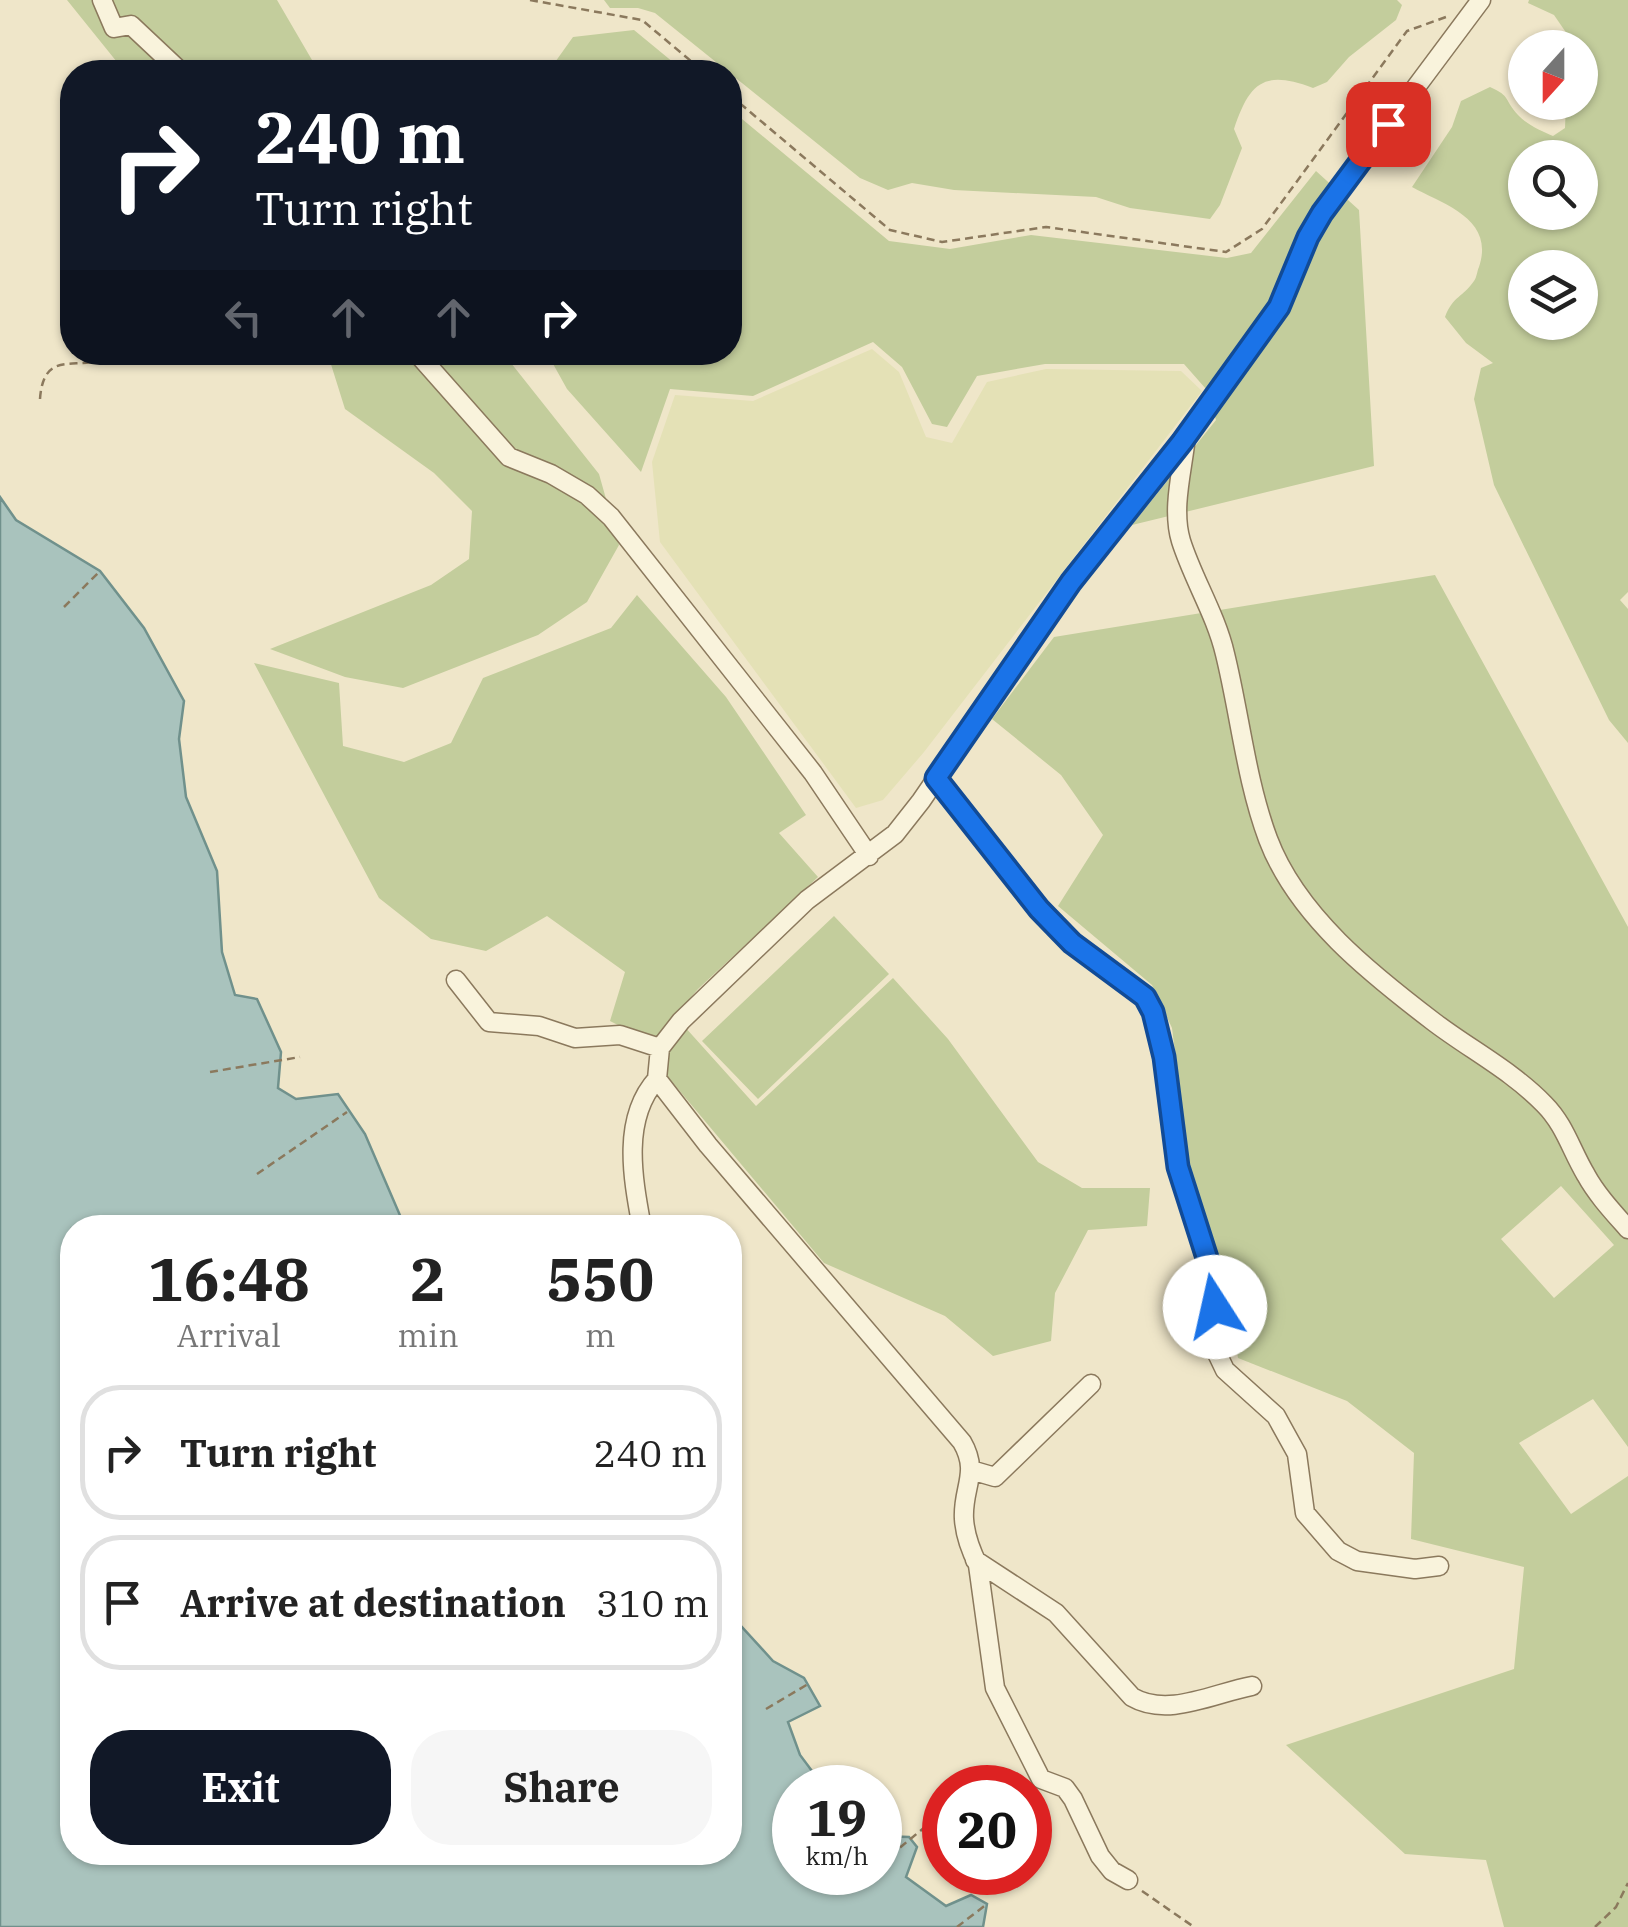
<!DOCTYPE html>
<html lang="en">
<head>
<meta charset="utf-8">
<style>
  :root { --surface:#fff; --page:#f6f6f6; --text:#222; --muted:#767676; --line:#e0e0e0; --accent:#111827 }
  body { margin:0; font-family:"IBM Plex Serif",serif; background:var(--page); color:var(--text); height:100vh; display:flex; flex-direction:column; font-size:38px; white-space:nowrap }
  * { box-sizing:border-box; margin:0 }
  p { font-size:32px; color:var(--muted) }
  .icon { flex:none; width:55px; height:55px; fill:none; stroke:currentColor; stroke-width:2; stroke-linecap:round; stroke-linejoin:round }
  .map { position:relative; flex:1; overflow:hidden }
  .side { position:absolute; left:60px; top:1215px; width:682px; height:650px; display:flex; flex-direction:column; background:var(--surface); border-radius:40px; box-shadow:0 2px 8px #0004 }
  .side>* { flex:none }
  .guide { position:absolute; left:60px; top:60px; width:682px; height:305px; border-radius:40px; box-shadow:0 2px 8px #0004; background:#111827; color:#fff; overflow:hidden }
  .needle { width:65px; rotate:201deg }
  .tools { position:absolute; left:1508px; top:30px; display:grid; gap:20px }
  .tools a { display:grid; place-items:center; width:90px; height:90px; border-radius:50%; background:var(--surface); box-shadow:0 2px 8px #0004; font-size:50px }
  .speed { position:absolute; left:772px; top:1765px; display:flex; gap:20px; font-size:50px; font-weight:700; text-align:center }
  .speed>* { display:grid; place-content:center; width:130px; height:130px; border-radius:50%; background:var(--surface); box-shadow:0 2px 8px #0004; line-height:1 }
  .speed small { font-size:25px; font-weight:400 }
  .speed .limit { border:15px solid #d22; background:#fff; color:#111 }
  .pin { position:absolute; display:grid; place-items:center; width:85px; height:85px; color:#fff; margin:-42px; border-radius:20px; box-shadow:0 5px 15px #0006 }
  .me { position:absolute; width:110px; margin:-55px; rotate:350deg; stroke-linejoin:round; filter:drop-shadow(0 0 8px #0008) }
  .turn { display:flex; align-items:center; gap:35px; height:210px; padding:0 30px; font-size:45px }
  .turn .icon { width:130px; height:130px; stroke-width:2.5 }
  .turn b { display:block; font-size:70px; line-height:85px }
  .lanes { display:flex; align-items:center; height:95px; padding:0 30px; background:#0003; justify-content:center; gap:50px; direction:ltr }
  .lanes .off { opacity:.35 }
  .eta { display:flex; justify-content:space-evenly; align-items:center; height:170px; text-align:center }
  .eta b { font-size:60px; font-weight:800; line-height:70px }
  .primary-button { display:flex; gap:20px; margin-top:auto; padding:20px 30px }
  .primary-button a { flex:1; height:115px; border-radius:40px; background:var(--accent); color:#fff; font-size:40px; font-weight:800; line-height:115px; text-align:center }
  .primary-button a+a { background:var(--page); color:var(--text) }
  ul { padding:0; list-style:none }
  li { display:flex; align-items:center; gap:30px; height:135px; margin:0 20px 15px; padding:0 10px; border:5px solid var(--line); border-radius:40px }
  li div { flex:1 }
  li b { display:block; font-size:38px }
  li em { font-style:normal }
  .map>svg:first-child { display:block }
  .farmland { fill:#e4e1b6 }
  .green { fill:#c3cd9c; fill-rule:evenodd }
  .water { fill:#a9c3bd; stroke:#70918c; stroke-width:2.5 }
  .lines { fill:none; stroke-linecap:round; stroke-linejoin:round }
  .minor-casing { stroke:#8b795d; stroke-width:21 }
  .path { stroke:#8b795d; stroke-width:2.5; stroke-dasharray:8 5; stroke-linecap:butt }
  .minor { stroke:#f9f3dc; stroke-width:18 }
  .route-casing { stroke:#114b97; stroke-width:25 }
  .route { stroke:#1a73e8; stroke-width:18 }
</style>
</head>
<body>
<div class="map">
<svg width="1628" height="1927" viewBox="0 0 1628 1927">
  <rect width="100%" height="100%" fill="#efe6c9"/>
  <path class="farmland" d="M872 349 899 372 926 437 952 443 987 382 1046 369 1181 371 1202 391 924 752 883 800 856 808 660 542 652 462 675 395 753 401Z"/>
  <path class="green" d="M67 0H277L319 72H125Z
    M604 0H1397L1402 5 1396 20 1349 57 1327 82 1313 88C1265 70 1250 81 1234 129L1242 148 1220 205 1210 219 1130 208 1096 197 954 190 912 183 888 190 860 178 655 13 638 8H610Z
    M1529 0H1628V592L1620 600 1628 609V743L1609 720 1494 485 1474 399 1481 368 1493 363 1466 343 1445 317C1453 296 1463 297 1474 281 1477 277 1477 271 1479 267 1495 219 1445 205 1412 187L1452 127 1461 101 1490 87C1511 96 1504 100 1518 115 1526 124 1541 131 1553 136L1565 128 1566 103 1580 102V48L1576 47 1554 15 1528 3ZM1525 158H1580V212H1525ZM1525 268H1580V322H1525Z
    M634 30 685 72H548L573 37Z
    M730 109 889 241 950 249 1031 235 1227 258 1251 253 1316 171 1359 210 1374 466 1132 525 1216 420 1206 389 1184 364H1045L977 376 947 427 932 424 902 367 873 342 753 396 670 389 641 472 567 389 547 353 730 352Z
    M332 353H503L599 474 619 545 587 602 538 635 403 688 345 677 270 649 431 585 469 559 472 511 434 473 345 409 329 358Z
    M1435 575 1628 927V1447L1593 1399 1519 1443 1571 1514 1628 1476V1927H1504L1486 1860 1405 1854 1286 1745 1514 1669 1524 1567 1411 1539 1414 1453 1347 1401 1238 1358 1222 1265 1190 1172 1172 1028 1152 985 1058 906 1103 835 1061 775 992 719 1054 637ZM1561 1186 1614 1245 1554 1298 1501 1239Z
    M637 595 726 697 806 815 779 833 818 877 698 989 675 1016 756 1106 893 978 948 1039 1038 1162 1082 1188H1150L1147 1226 1088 1230 1055 1293 1051 1341 993 1356 945 1316 824 1263 668 1077 667 1050 610 1021 625 972 547 916 486 951 431 939 379 898 254 663 339 683 343 746 404 762 451 743 483 678 611 628Z
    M834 916 889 974 758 1099 702 1041Z"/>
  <path class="water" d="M0 497 16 520 100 571 144 628 184 701 179 739 186 797 217 871 222 952 235 995 257 999 281 1052 278 1088 296 1099 338 1094 365 1134 405 1227 72 1228V1852H730V1614L773 1661 804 1678 820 1706 788 1722 800 1755 824 1787 795 1788V1872H880V1836L909 1837 917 1847 906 1877 946 1906 971 1895 987 1904 983 1927H0Z"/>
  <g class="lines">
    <g class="minor-casing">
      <path id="minor" d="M102 0 114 28 131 25 181 72
        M416 352 509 457 551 474 587 495 611 517 813 773 869 856
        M1186 436C1183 469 1171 508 1181 541 1193 579 1216 615 1225 654 1240 715 1246 780 1268 839 1297 916 1371 974 1434 1022 1471 1050 1512 1071 1544 1104 1565 1125 1571 1150 1586 1175 1597 1195 1613 1212 1628 1229
        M937 778 1039 909 1072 943 1145 997 1153 1012 1164 1057 1178 1167 1213 1283 1214 1347 1225 1370 1276 1416 1287 1436 1297 1454 1305 1513 1338 1551 1357 1561 1415 1569 1439 1566
        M456 980 489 1022 539 1026 575 1038 620 1035 660 1048
        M642 1228C633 1179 621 1119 657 1079
        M971 1470 995 1477 1091 1384
        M975 1560 1056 1613 1132 1697C1168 1718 1214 1693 1252 1686
        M1128 1880 1112 1871 1100 1856 1073 1799 1065 1788 1041 1779 995 1688 978 1565C971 1551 965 1535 964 1519 962 1488 980 1473 962 1442L708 1145 657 1079 660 1048 681 1021 807 900 895 834 921 801 1071 582 1182 442 1279 307 1308 237 1322 213 1481 0"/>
    </g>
    <path class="path" d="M530 0 642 20 704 72
      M730 95 890 230 942 242 1046 227 1226 252 1262 229 1407 31 1446 17
      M280 353V352
      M40 399C44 342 85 378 113 352
      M64 607 100 571
      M210 1072 300 1057
      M257 1174 347 1112
      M766 1709 808 1684
      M880 1864 925 1827
      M1142 1891 1194 1927
      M957 1927 987 1904
      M1595 1927 1616 1907 1628 1883"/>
    <use href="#minor" class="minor"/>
  </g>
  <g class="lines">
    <g class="route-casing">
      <path id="route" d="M1215 1307 1208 1261 1178 1167 1164 1057 1153 1012 1145 997 1072 943 1039 909 936 778 1071 582 1182 442 1279 307 1308 237 1322 213 1388 124"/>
    </g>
    <use href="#route" class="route"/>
  </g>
</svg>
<div class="tools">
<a><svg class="needle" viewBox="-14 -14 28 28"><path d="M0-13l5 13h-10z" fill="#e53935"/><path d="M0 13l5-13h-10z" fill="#767676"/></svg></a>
<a><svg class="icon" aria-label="search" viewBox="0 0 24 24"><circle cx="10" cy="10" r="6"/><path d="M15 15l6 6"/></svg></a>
<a><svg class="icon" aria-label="layers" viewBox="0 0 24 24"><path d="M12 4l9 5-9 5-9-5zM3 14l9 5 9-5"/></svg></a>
</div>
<div class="speed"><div>19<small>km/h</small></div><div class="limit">20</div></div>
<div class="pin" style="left:1388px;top:124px;background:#d93025"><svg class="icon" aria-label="arrive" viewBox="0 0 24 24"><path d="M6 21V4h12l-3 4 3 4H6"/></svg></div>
<svg class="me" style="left:1215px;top:1307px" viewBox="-20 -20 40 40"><circle r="19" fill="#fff"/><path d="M0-13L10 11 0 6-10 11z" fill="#1a73e8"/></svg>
<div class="guide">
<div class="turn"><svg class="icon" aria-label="right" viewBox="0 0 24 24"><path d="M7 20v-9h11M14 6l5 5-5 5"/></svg><div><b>240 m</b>Turn right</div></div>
<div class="lanes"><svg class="icon off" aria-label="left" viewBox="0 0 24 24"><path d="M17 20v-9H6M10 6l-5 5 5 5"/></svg><svg class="icon off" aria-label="ahead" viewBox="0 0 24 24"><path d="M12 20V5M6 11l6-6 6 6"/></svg><svg class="icon off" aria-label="ahead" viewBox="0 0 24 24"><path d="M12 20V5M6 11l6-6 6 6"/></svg><svg class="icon" aria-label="right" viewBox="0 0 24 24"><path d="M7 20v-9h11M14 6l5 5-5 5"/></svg></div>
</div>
<section class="side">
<div class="eta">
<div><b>16:48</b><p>Arrival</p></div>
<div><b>2</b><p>min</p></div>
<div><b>550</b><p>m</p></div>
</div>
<ul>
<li><svg class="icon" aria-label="right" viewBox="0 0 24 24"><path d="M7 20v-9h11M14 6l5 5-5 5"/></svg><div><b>Turn right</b></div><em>240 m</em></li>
<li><svg class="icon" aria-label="arrive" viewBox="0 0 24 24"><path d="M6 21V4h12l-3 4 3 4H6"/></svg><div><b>Arrive at destination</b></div><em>310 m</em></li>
</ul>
<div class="primary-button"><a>Exit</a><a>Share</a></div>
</section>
</div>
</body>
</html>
